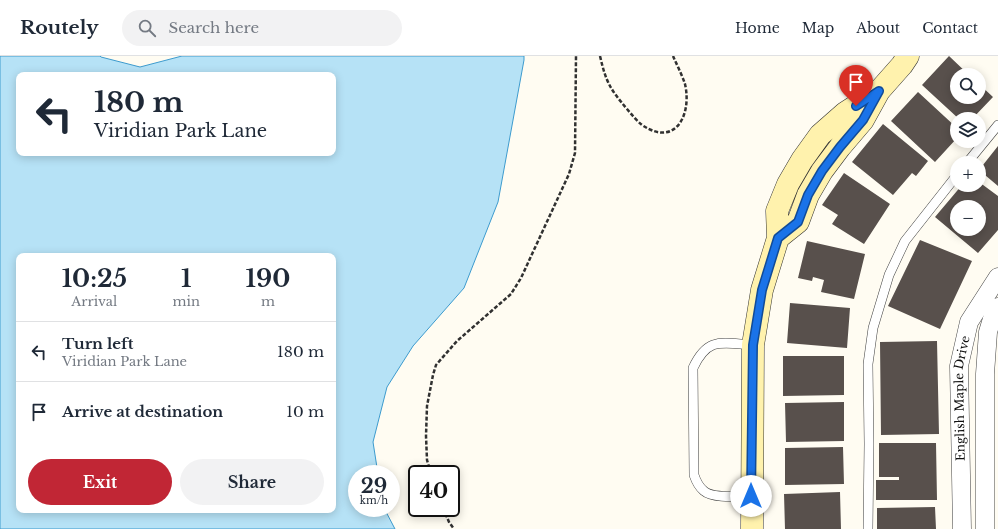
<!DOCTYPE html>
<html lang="en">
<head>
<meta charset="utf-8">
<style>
  :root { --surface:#fff; --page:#f2f2f3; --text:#1f2937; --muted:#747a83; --line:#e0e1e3; --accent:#c12635 }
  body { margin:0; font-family:"Libre Baskerville",serif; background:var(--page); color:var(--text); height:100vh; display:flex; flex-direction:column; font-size:15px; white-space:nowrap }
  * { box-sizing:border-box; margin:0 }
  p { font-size:13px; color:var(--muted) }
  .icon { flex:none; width:22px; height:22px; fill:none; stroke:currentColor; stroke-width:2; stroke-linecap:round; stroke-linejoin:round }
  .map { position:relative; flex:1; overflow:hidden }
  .details { position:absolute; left:16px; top:197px; width:320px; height:260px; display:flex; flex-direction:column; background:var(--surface); border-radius:8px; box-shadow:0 2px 10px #0003 }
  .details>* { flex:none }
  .top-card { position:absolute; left:16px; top:16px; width:320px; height:84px; border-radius:8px; box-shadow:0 2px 10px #0003; background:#fff; color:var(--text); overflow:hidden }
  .fabs { position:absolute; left:950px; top:12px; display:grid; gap:8px }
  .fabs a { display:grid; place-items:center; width:36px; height:36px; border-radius:50%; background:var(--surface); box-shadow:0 2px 10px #0003; font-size:20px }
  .speed { position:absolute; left:348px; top:409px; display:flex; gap:8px; font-size:20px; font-weight:700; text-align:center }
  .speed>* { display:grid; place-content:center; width:52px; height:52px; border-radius:50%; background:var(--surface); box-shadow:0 2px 10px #0003; line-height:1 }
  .speed small { font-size:10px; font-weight:400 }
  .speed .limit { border:2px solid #111; border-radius:6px; background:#fff; color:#111 }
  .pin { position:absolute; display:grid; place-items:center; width:34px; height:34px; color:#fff; margin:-41px -17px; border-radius:50% 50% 50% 0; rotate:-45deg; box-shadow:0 0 4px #0007 }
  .pin .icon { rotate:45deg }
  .me { position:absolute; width:44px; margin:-22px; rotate:0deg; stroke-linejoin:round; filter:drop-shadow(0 0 3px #0008) }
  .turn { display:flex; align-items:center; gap:14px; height:84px; padding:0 12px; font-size:18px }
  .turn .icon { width:52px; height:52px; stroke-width:2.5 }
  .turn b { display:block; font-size:28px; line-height:34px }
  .eta { display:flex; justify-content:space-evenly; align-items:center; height:68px; text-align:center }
  .eta b { font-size:24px; font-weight:700; line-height:28px }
  .cta { display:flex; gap:8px; margin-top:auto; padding:8px 12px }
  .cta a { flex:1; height:46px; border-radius:24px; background:var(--accent); color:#fff; font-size:16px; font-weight:700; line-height:46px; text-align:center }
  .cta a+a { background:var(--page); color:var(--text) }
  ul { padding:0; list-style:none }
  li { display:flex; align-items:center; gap:12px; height:60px; padding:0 12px; border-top:1px solid var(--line) }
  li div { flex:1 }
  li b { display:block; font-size:15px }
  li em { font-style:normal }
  header { display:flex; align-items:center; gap:24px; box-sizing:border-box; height:56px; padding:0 20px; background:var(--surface); border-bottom:1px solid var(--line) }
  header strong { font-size:19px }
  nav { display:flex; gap:22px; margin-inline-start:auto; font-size:14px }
  .search { width:280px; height:36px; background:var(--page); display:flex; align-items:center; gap:10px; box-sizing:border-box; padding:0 14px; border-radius:22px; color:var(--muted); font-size:15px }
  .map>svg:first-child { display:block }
  .water { fill:#b6e2f6; stroke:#3d9bce; fill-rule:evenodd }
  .building { fill:#58504c; fill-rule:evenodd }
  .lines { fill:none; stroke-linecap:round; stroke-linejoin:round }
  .lane-casing { stroke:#424242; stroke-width:10 }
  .street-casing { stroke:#424242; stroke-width:19 }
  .secondary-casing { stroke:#313131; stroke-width:23 }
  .path { stroke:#313131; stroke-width:2.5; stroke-dasharray:4 2; stroke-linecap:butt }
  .lane { stroke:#fff; stroke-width:9 }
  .street { stroke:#fff; stroke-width:18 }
  .secondary { stroke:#fff2ad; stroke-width:22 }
  .route-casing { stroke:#114b97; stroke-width:10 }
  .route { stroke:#1a73e8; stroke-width:7 }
  .labels { text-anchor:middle; stroke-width:4; stroke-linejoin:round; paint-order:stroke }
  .street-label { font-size:12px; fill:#0f0f0f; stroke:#fff }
</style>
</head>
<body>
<header>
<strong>Routely</strong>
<div class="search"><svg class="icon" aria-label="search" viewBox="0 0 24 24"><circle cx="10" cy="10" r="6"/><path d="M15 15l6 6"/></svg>Search here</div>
<nav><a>Home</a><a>Map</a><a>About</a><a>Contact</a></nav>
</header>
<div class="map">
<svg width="998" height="473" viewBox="0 0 998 473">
  <rect width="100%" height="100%" fill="#fffcf2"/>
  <path class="water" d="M0 0H100L101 1 140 11 182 0H524V4L498 146 464 232 413 290 387 331 373 386 378 418H357V452H384L395 473H0ZM19 19H333V97H19ZM19 200H333V454H19Z"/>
  <path class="building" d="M949 0 969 19H957V41H979V28L993 41 972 63H959L922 29Z
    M918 36 957 72V82L935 106 891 65Z
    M883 68 928 105 916 120 912 117 893 139 852 106Z
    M998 90V130L979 114Z
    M844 117 890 148 864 188 832 168 838 159 822 149Z
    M979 126 998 140V174L978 197 935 161 962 129H979ZM957 151H979V173H957Z
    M920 184 972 205 940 273 888 250Z
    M807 185 865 198 854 243 821 236 824 224 813 221 812 225 798 222Z
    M790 247 850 252 847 292 787 287Z
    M937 285 939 378 881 379 880 286Z
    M783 300H844V339L783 340Z
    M844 346V385L786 386 785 347Z
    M879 387H936L937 444H876V424H899V421H879Z
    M843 391 844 428 785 429V392Z
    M840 436 841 473H785L784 438Z
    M935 451 936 473H877V452Z"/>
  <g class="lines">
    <g class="lane-casing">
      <path id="lane" d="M967 107 998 69
        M751 440C740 440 713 443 704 435 699 431 696 425 694 419L693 312C708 280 722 287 753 289
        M868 473 869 388 868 308 873 272 889 219 905 185 957 119"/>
    </g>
    <g class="street-casing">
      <g id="street">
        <path id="s1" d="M962 473 959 310 969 266 998 221"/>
        <path d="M985 473V318L988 276 994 256 998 251"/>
      </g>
    </g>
    <g class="secondary-casing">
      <path id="secondary" d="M778 182 798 166 808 139 822 115 840 91 863 64 879 35 902 9 908 0
        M752 473 753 289 762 234 778 182 777 155 788 128 802 104 820 79 845 57 879 35"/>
    </g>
    <path class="path" d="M600 0C606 26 610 33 627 53 632 59 637 65 642 69 676 92 692 58 685 28 682 19 677 9 673 0
      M431 418 427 404 426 380 427 350 433 319 436 309 457 285 511 238 521 222 569 118 575 97 576 0
      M443 452 449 466 454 473"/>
    <use href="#lane" class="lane"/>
    <use href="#street" class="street"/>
    <use href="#secondary" class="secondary"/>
  </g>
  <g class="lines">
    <g class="route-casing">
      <path id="route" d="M751 440 753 289 762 234 778 182 798 166 808 139 822 115 840 91 863 64 879 35 856 50"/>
    </g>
    <use href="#route" class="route"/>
  </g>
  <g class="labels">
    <g class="street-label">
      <text dy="4" stroke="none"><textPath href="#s1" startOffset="131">English Maple Drive</textPath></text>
    </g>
  </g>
</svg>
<div class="fabs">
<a><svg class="icon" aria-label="search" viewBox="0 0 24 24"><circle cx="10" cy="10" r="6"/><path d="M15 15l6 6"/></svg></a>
<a><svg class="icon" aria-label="layers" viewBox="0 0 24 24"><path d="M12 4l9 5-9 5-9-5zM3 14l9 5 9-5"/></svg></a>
<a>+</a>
<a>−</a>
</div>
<div class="speed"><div>29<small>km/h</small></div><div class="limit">40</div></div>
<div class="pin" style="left:856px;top:50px;background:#d93025"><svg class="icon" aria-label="arrive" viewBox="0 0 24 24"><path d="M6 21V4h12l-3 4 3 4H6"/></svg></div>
<svg class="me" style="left:751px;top:440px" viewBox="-20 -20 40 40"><circle r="19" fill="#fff"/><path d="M0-13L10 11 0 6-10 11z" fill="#1a73e8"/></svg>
<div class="top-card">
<div class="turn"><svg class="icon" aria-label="left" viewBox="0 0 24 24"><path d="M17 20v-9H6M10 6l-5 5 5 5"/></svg><div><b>180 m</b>Viridian Park Lane</div></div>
</div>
<section class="details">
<div class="eta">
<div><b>10:25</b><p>Arrival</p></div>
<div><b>1</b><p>min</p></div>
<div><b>190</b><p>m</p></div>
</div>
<ul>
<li><svg class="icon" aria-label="left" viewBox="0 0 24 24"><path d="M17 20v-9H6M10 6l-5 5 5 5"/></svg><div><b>Turn left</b><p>Viridian Park Lane</p></div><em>180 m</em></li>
<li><svg class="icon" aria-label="arrive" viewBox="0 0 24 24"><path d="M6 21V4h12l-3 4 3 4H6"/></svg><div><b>Arrive at destination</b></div><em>10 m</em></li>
</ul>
<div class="cta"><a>Exit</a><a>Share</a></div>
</section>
</div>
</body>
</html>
